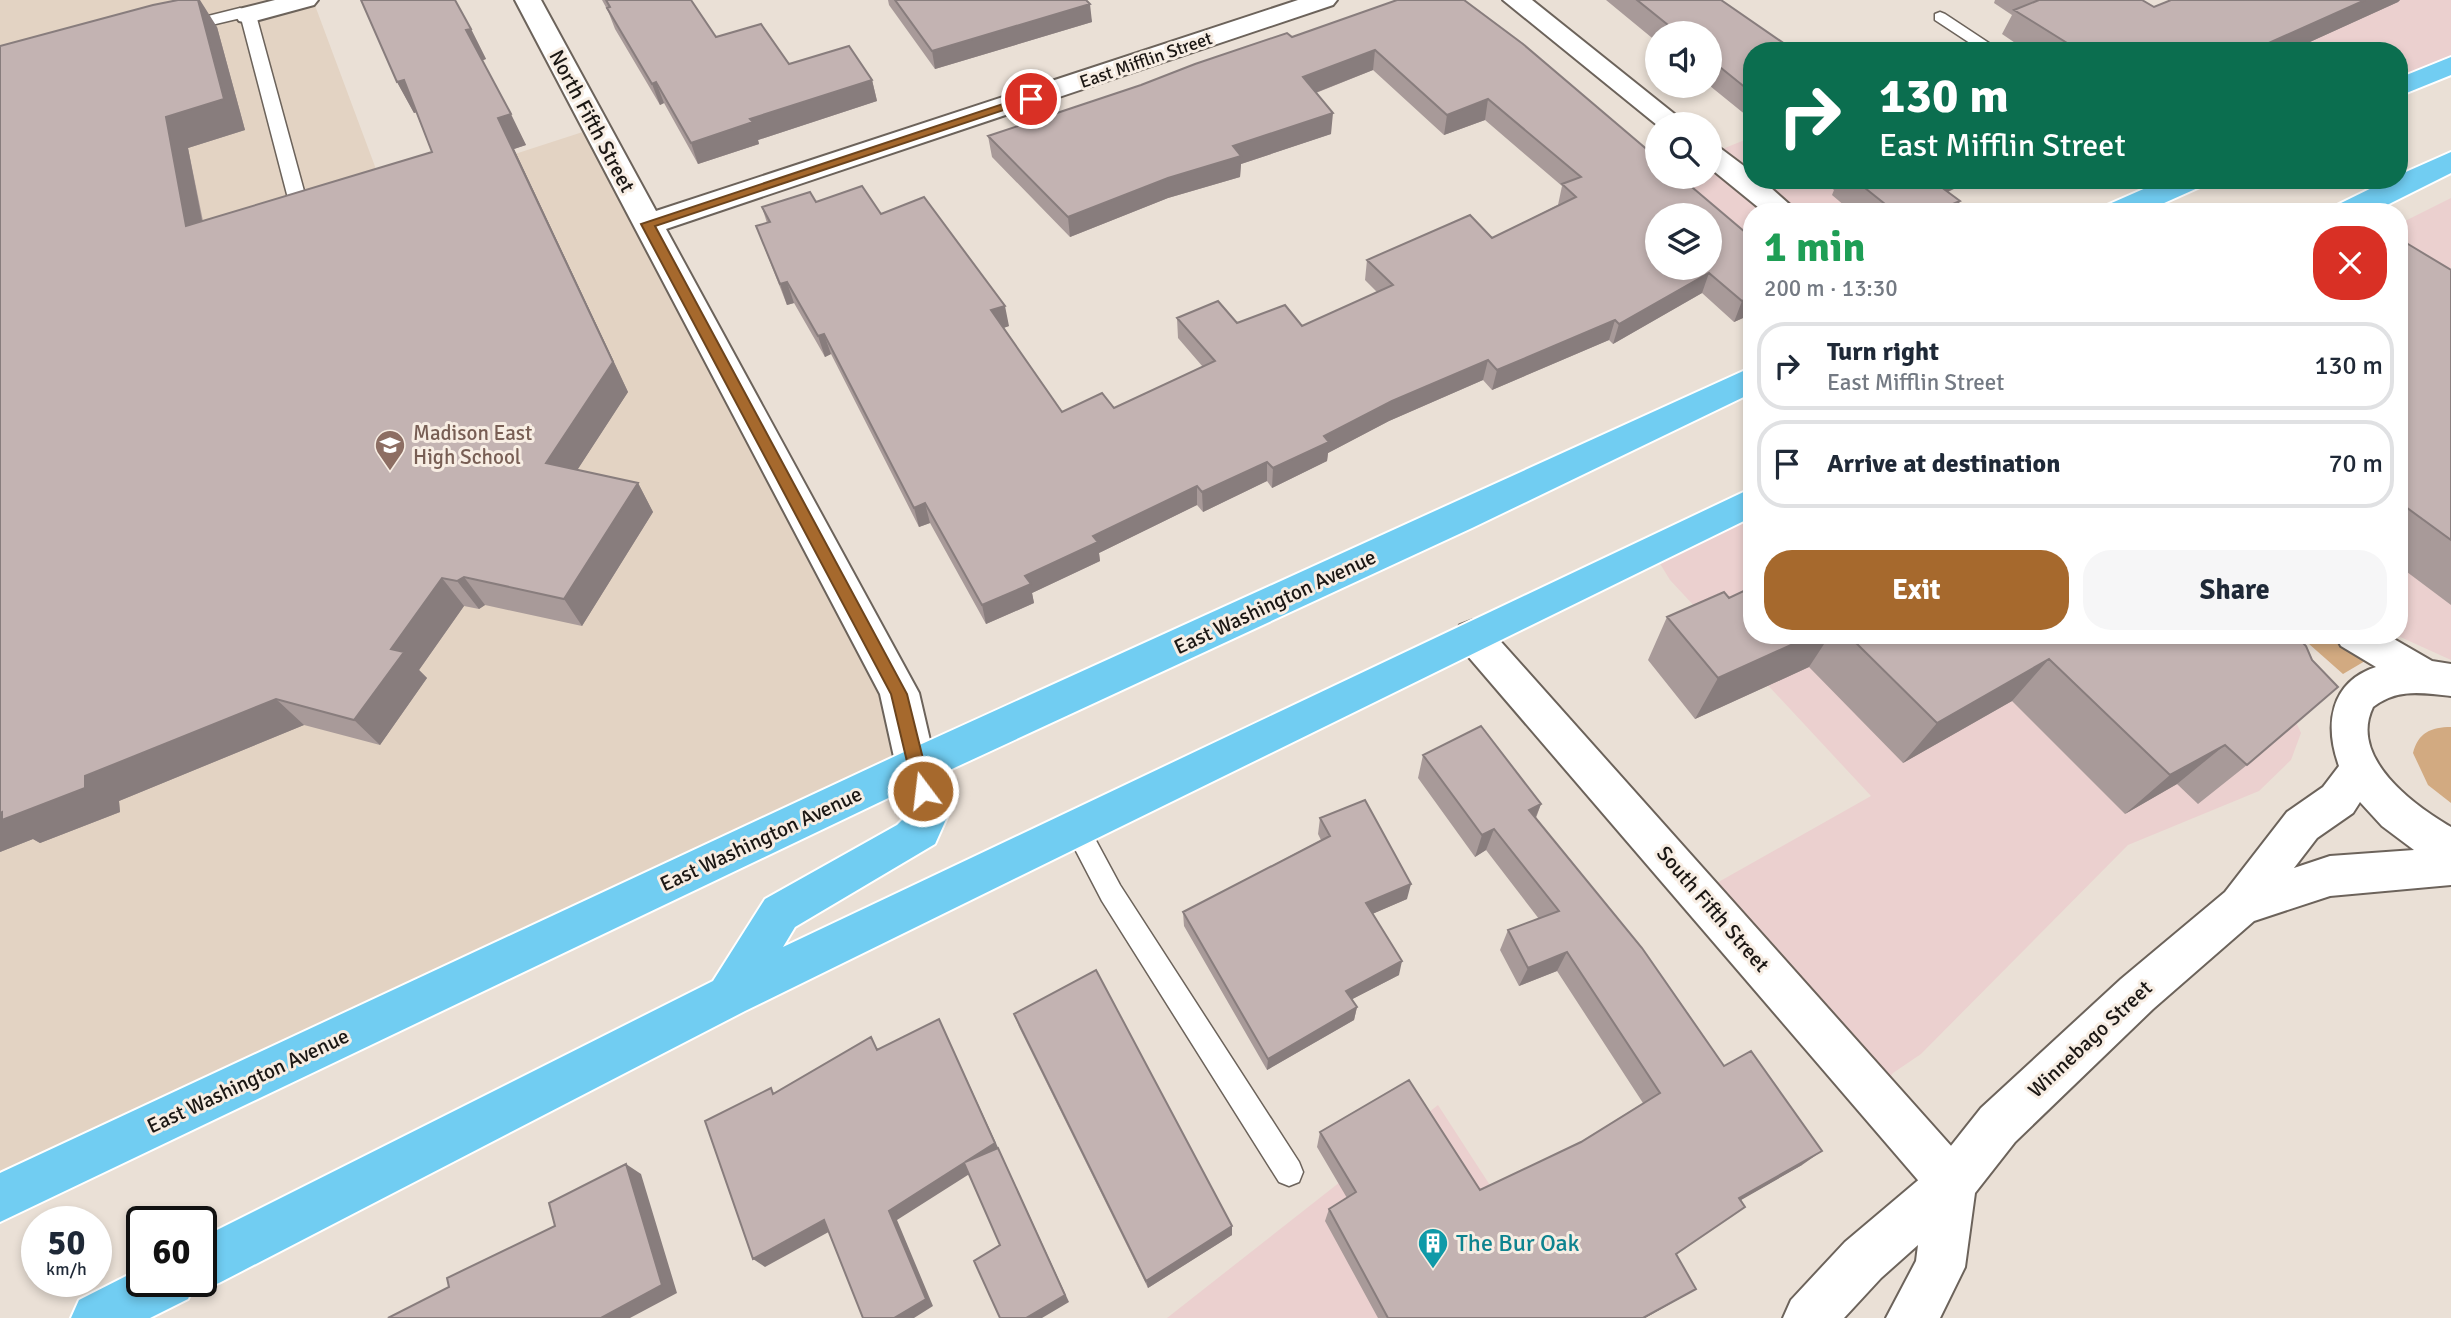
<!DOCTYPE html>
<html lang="en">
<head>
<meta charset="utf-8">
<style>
  :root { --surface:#fff; --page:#f6f6f7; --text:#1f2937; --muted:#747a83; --line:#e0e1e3; --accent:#a6692d }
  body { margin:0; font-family:Signika,sans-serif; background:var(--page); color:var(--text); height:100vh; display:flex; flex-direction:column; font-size:26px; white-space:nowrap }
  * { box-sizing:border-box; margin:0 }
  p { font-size:23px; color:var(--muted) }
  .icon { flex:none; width:38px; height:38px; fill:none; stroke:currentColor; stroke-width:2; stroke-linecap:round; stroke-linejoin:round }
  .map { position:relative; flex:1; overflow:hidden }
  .panel { position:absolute; left:1743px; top:203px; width:665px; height:441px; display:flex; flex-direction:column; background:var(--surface); border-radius:28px; box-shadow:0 4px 10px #0003 }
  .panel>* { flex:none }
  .guide { position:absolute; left:1743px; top:42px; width:665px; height:147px; border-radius:28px; box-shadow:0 4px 10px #0003; background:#0b6e4f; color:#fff; overflow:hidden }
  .controls { position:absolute; left:1645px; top:21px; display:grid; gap:14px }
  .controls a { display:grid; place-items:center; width:77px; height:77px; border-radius:50%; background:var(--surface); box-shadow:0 4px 10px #0003; font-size:35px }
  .speed { position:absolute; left:21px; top:1206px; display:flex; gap:14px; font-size:35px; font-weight:700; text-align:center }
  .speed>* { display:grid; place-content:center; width:91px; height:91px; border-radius:50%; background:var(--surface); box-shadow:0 4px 10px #0003; line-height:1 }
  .speed small { font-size:18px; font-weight:400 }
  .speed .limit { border:4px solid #111; border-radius:10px; background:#fff; color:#111 }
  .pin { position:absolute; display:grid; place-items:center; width:60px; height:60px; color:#fff; margin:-30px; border:4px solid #fff; border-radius:50%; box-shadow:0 2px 7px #0007 }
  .me { position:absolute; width:77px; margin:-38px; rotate:345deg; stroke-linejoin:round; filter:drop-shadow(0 0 5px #0008) }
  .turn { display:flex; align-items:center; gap:24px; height:147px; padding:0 21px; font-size:32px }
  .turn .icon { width:91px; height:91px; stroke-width:2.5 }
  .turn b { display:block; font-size:49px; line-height:60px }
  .round { display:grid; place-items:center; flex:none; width:74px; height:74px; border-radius:28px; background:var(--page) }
  .head { display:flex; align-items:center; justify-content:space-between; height:119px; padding:0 21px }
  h1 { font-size:42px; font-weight:700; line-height:52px; color:#1e9e55 }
  .primary-button { display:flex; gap:14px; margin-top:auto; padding:14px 21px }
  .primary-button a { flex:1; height:80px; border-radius:28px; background:var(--accent); color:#fff; font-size:28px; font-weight:700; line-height:80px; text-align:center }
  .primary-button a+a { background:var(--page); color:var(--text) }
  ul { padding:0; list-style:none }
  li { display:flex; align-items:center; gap:21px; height:88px; margin:0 14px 10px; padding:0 7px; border:4px solid var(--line); border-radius:28px }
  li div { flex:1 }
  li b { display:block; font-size:26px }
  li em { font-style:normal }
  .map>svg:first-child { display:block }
  .commercial { fill:#ebd0cf }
  .built { fill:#e3d3c3 }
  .green { fill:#d2aa81 }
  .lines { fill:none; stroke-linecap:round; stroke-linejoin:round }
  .service-casing { stroke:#6c635b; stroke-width:3 }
  .minor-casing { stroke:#6c635b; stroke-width:4 }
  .tertiary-casing { stroke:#6c635b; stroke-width:4 }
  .primary-casing { stroke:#fff; stroke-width:4 }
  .service { fill:#fff; fill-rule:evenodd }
  .minor { fill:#fff; fill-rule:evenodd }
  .tertiary { fill:#fff; fill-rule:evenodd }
  .primary { fill:#71cdf2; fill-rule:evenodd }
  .wall { fill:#a89a99 }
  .shaded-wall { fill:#887d7d }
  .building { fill:#c3b3b2; stroke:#887d7d; stroke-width:2; fill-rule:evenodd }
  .route { fill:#a6692d; stroke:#6c441d; stroke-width:2 }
  .labels { text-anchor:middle; stroke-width:6; stroke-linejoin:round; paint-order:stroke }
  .far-street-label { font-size:18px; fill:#1b1714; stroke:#f7ede3 }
  .street-label { font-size:21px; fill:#1b1714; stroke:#f7ede3 }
  .education-label { font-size:21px; fill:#785e54; stroke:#f7ede3; text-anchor:start }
  .near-culture-label { font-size:24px; fill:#0d838f; stroke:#f7ede3; text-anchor:start }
</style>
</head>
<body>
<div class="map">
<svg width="2451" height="1318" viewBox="0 0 2451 1318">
  <rect width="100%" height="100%" fill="#eae0d6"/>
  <path class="commercial" d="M2168 0H2451V65L2399 88V51H2249Z
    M1752 137V180H1893L1934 212H1752V316L1693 268H1710V215H1657V177H1710V154Z
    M2451 198V660L2396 635H2399V224Z
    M1752 501V635L2285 698 2301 733 2291 760 2259 791 2128 845 1921 1054 1893 1073 1876 1095 1699 893 1871 796 1670 580 1651 549Z
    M1438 1105 1576 1318H1167Z"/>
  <path class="built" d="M0 0H313L386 196 595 128 916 766 0 1198Z"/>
  <path class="green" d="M2326 635 2365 661 2343 674 2300 636Z
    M2451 727V803L2428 785 2413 753C2418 733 2431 727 2451 727Z"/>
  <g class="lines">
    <g class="service-casing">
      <path id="service" d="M240 8 256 15 307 202 304 206H292L289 202 241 18 182 32 174 27 176 24Z
        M1940 12 1945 14 2001 51H1982L1935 20V14Z
        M1076 817 1085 820 1120 885 1299 1162 1303 1172 1299 1182 1289 1186 1279 1182 1102 901 1064 828 1067 820Z"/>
    </g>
    <g class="minor-casing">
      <path id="minor" d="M275 0H318L314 5 248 23 239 21 235 15 239 9Z
        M515 0H541L656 211 1298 0H1337L1333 5 666 229 919 693 936 766 930 779 916 784 902 779 896 766 880 694Z
        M1503 0H1532L1687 124 1657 125Z
        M1710 145 1720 148 1752 172V180H1762L1798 212H1764L1710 168Z
        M1473 620 1486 625 1969 1166 1976 1183 1969 1200 1952 1207 1935 1200 1460 647 1454 636 1460 625Z"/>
    </g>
    <g class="tertiary-casing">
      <path id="tertiary" d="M2335 635H2387L2432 661 2451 664V696C2422 693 2398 688 2373 707 2348 758 2415 806 2451 827V885L2330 896 2254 921 2153 1009 2015 1142 1975 1193 1965 1267 1940 1318H1886L1916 1261 1918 1245 1881 1278 1844 1318H1783L1791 1300 1845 1242 1935 1166 1981 1108 2121 979 2225 892 2287 812 2323 787 2339 766C2324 725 2330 682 2376 667L2341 646ZM2360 802 2382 826 2414 850 2330 856 2294 868 2317 838 2353 813Z"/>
    </g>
    <g class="primary-casing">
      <path id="primary" d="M2451 57V75L2399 96V78Z
        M2451 152V173L2373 212H2333L2337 205 2388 180H2399V175Z
        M2164 180H2205L2200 187 2144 212H2103L2107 205Z
        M1752 367V393L1472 528 939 775 948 815 935 844 795 927 783 947 1752 488V517L745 1011 219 1283 201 1290 193 1287 188 1299 150 1318H71L79 1300 142 1268V1281H201V1238L713 981 765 899 897 825 907 815 903 791 0 1222V1173L902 753Z"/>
    </g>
    <use href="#service" class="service"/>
    <use href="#minor" class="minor"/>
    <use href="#tertiary" class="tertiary"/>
    <use href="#primary" class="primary"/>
  </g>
  <path class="wall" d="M602 0H691L716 37 789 64 872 80 877 101 758 140 759 144 698 164 664 103 660 105 615 29 608 11Z
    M888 0H1086L1092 22 935 69 889 5Z
    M1397 0 1657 158 1752 314 1734 322 1702 293 1613 344 1609 340 1492 390 1483 380 1389 421 1328 453 1327 461 1272 488 1267 481 1203 512 1197 505 1099 553 1100 561 1032 593 1034 603 986 624 930 523 919 527 831 354 825 357 794 303 787 305 756 226 767 223 762 207 816 202 881 214 1009 326 1003 328 1062 412 1114 408 1203 367 1178 338 1177 318 1302 326 1377 292 1365 280 1367 260 1492 238 1558 205 1562 186 1485 120 1444 135 1373 70 1316 93 1331 134 1241 164 1240 177 1168 198 1070 237 992 157 988 136 1292 37Z
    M1606 0H1721L1752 51V120L1710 86V33H1657V42Z
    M1995 0H2142L2154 7 2171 0H2400L2398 2 2290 51H2027L2002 34 2012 15 1994 3Z
    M217 27 245 130 188 148 203 221 432 152 416 112 414 113 397 82 471 29 486 59 482 60 526 145 514 149 628 392 577 470 638 483 653 512 582 626 485 605 479 609 464 606 419 670 427 678 380 745 304 725 119 801 120 812 40 843 33 839 0 852V46Z
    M1832 180H1972L1948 192 1960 201 1954 212H1852L1832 195 1834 190 1829 186Z
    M2399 248 2451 270V605L2399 566Z
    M1667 617 1752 635H2295L2247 765 2198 804 2177 784 2125 814 2012 701 1903 763 1809 667 1695 719 1648 660Z
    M1423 755 1541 804 1536 818 1724 1066 1802 1165 1740 1200 1676 1255 1696 1289 1645 1318H1378L1325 1221 1329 1209 1347 1198 1317 1147 1320 1132 1480 1190 1581 1142 1643 1103 1557 971 1519 986 1500 950 1508 930 1539 919 1486 850 1475 857 1418 778Z
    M1320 818 1407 899 1372 914 1399 975 1352 999 1357 1007 1354 1020 1267 1070 1184 926 1183 912 1321 840 1318 834Z
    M1014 1014 1232 1226V1235L1148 1288 1019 1027Z"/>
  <path class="shaded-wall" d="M198 0H200L217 27 245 130 188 148 209 257 186 226 166 117Z
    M2365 0H2400L2398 2 2290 51H2251Z
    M1090 4 1092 22 935 69 932 51Z
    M471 29 486 59 481 61 466 30Z
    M1375 50 1373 70 1302 98 1303 77Z
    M404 80 421 111 414 113 397 82Z
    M872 80 877 101 758 140 759 144 698 164 691 143 750 119Z
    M656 82 664 103 660 105 652 84Z
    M1488 99 1485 120 1444 135 1447 115Z
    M1333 113 1331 134 1241 164 1240 177 1168 198 1070 237 1068 217 1233 146Z
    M511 114 526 145 514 149 628 392 563 492 546 463 498 118Z
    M1934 180H1972L1920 205Z
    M1960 201 1954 212H1934Z
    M1709 273 1702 293 1613 344 1619 324Z
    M787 282 794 303 787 305 780 284Z
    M1752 297V314L1734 322 1742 301Z
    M1005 306 1009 326 995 331 991 310Z
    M1615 320 1609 340 1492 390 1497 370Z
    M824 334 831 354 825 357 818 336Z
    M1488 360 1483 380 1389 421 1328 453 1327 461 1272 488 1273 468 1324 436 1392 401Z
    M1267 462V481L1203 512 1202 492Z
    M638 483 653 512 582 626 564 599Z
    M1197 486V505L1099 553 1100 561 1032 593 1034 603 986 624 982 605 1025 576 1093 536Z
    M925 503 930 523 919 527 914 508Z
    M464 577 485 605 479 609 457 581Z
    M442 578 464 606 419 670 427 678 380 745 354 720 391 649Z
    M1813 635H1830L1809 667 1695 719 1718 678Z
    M2049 659 2012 701 1903 763 1937 723Z
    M276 699 304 725 119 801 120 812 40 843 33 839 0 852V813L85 776Z
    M2225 745 2177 784 2125 814 2170 775Z
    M1541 804 1532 826 1529 810Z
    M1494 829 1486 850 1475 857 1482 835Z
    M1411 884 1407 899 1363 918 1366 903Z
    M1567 952 1557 971 1519 986 1528 968Z
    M1402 961 1399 975 1343 1004 1346 991Z
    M1357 1007 1354 1020 1267 1070 1268 1059Z
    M939 1019 1069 1302 1042 1318H1026L1065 1295 972 1172Z
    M1822 1151 1802 1165 1722 1211 1739 1198Z
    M964 1163 971 1173 897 1220 933 1306 914 1318H894L889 1211Z
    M626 1164 641 1174 677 1293 630 1318H601Z
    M824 1220 834 1229 765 1267 753 1259Z
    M1232 1226V1235L1148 1288 1146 1281Z
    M1696 1289 1645 1318H1643Z"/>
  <path class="building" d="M178 0H198L224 99 166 117 186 226 432 152 404 80 397 82 361 0H455L471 29 466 30 511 114 498 118 613 362 546 463 638 483 564 599 464 577 457 581 442 578 391 649 404 652 354 720 276 699 85 776V788L2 820V812L0 813V46L153 5Z
    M606 0H691L716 37 761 24 789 64 849 46 872 80 750 119 753 122 691 143 656 82 652 84 607 8 610 7Z
    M895 0H1086L1090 4 932 51Z
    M1397 0H1464L1523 44 1657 158V177H1680L1752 238V297L1742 301 1709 273 1619 324 1615 320 1497 370 1488 360 1392 401 1324 436 1329 442 1273 468 1267 462 1202 492 1197 486 1093 536 1098 542 1025 576 1031 584 982 605 925 503 914 508 824 334 818 336 787 282 780 284 756 226 770 222 762 207 810 192 816 202 862 186 881 214 924 197 1005 306 991 310 1062 412 1102 393 1114 408 1215 361 1177 318 1218 301 1237 323 1285 305 1302 326 1393 285 1367 260 1470 215 1492 238 1576 197 1562 184 1581 177 1488 99 1447 115 1375 50 1303 77 1333 113 1233 146 1241 156 1168 178 1068 217 988 136 1141 85 1195 64 1287 33 1292 37ZM1657 215H1710V268H1657Z
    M1637 0H1721L1795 51H1752V93L1710 59V33H1678Z
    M2039 0H2142L2154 7 2171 0H2365L2251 51H2080L2014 10Z
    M1855 180H1934L1933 181 1960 201 1934 212H1895Z
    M2408 244 2451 270V540L2399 502V248Z
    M1752 587V635H1813L1718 678 1667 617 1724 592 1729 598Z
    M1848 635H2295L2306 646 2312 660 2338 687 2247 765 2225 745 2170 775 2049 659 1937 723Z
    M1481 726 1541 804 1529 810 1642 948 1724 1066 1751 1051 1822 1151 1739 1198 1745 1207 1676 1254 1696 1289 1643 1318H1388L1329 1209 1356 1192 1320 1132 1409 1080 1480 1190 1581 1142 1660 1093 1567 952 1528 968 1508 930 1559 911 1494 829 1482 835 1423 755Z
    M1365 800 1411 884 1366 903 1402 961 1346 991 1357 1007 1268 1059 1183 912 1330 836 1320 818Z
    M1096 970 1232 1226 1146 1281 1014 1014Z
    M939 1019 995 1143 965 1162 998 1148 1065 1295 1026 1318H1000L974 1261 1000 1245 964 1163 889 1211 926 1299 894 1318H863L824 1220 753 1259 705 1121 771 1088 773 1094 871 1037 877 1050Z
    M626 1164 662 1285 601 1318H388L449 1287 447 1278 555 1226 549 1203Z"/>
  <path class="route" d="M1027 96 1037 99 655 226 907 694 931 791 923 798 914 791 891 694 641 224Z"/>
  <defs>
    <g id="school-pin" transform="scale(1.575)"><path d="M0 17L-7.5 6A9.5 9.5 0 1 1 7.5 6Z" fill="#8d6e63" stroke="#f7ede3"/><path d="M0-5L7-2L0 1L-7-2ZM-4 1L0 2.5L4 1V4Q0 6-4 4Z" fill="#fff"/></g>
    <g id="building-pin" transform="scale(1.575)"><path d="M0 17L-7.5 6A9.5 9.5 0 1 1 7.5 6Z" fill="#0f9aa8" stroke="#f7ede3"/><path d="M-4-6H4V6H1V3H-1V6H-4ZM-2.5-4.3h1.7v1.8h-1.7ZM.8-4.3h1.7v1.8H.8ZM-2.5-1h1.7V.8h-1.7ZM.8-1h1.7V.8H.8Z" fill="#fff"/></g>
  </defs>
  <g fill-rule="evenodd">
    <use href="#school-pin" x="390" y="445"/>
    <use href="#building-pin" x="1433" y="1243"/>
  </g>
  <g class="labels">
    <g class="far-street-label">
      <text transform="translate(1146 60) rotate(-19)" y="6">East Mifflin Street</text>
    </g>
    <g class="street-label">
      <text transform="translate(592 121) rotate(62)" y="7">North Fifth Street</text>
      <text transform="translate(1275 602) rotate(-25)" y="7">East Washington Avenue</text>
      <text transform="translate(761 839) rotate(-25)" y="7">East Washington Avenue</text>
      <text transform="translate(1713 909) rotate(49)" y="7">South Fifth Street</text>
      <text transform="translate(2090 1039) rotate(-43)" y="7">Winnebago Street</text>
      <text transform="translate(248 1081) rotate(-25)" y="7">East Washington Avenue</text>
    </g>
    <g class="education-label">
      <text x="413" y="440">Madison East<tspan x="413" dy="24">High School</tspan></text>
    </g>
    <g class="near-culture-label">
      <text x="1456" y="1251">The Bur Oak</text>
    </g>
  </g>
</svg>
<div class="controls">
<a><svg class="icon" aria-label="sound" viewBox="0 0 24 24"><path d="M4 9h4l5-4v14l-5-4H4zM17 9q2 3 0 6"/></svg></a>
<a><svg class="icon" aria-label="search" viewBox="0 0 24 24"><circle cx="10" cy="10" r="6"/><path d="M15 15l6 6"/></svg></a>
<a><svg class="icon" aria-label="layers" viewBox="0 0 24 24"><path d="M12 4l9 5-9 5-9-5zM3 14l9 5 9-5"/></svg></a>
</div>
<div class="speed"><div>50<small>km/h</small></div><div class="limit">60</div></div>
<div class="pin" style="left:1031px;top:99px;background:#d93025"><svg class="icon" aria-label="arrive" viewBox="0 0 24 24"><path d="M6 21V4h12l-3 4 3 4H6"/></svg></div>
<svg class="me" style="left:923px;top:791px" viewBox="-20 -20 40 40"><circle r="17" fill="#a6692d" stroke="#fff" stroke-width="3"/><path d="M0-11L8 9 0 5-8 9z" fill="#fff"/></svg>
<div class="guide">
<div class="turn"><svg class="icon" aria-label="right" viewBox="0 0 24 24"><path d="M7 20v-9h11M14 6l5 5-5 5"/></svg><div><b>130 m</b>East Mifflin Street</div></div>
</div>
<section class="panel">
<div class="head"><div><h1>1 min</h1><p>200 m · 13:30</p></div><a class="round" style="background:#d93025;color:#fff"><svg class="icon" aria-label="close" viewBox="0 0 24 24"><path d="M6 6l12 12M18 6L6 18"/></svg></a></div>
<ul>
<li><svg class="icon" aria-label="right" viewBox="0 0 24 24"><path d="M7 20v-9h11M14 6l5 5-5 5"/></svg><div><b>Turn right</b><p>East Mifflin Street</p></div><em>130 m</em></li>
<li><svg class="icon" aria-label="arrive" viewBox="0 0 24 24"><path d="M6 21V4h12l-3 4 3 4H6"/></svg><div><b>Arrive at destination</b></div><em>70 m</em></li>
</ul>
<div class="primary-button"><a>Exit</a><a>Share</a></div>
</section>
</div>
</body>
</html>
